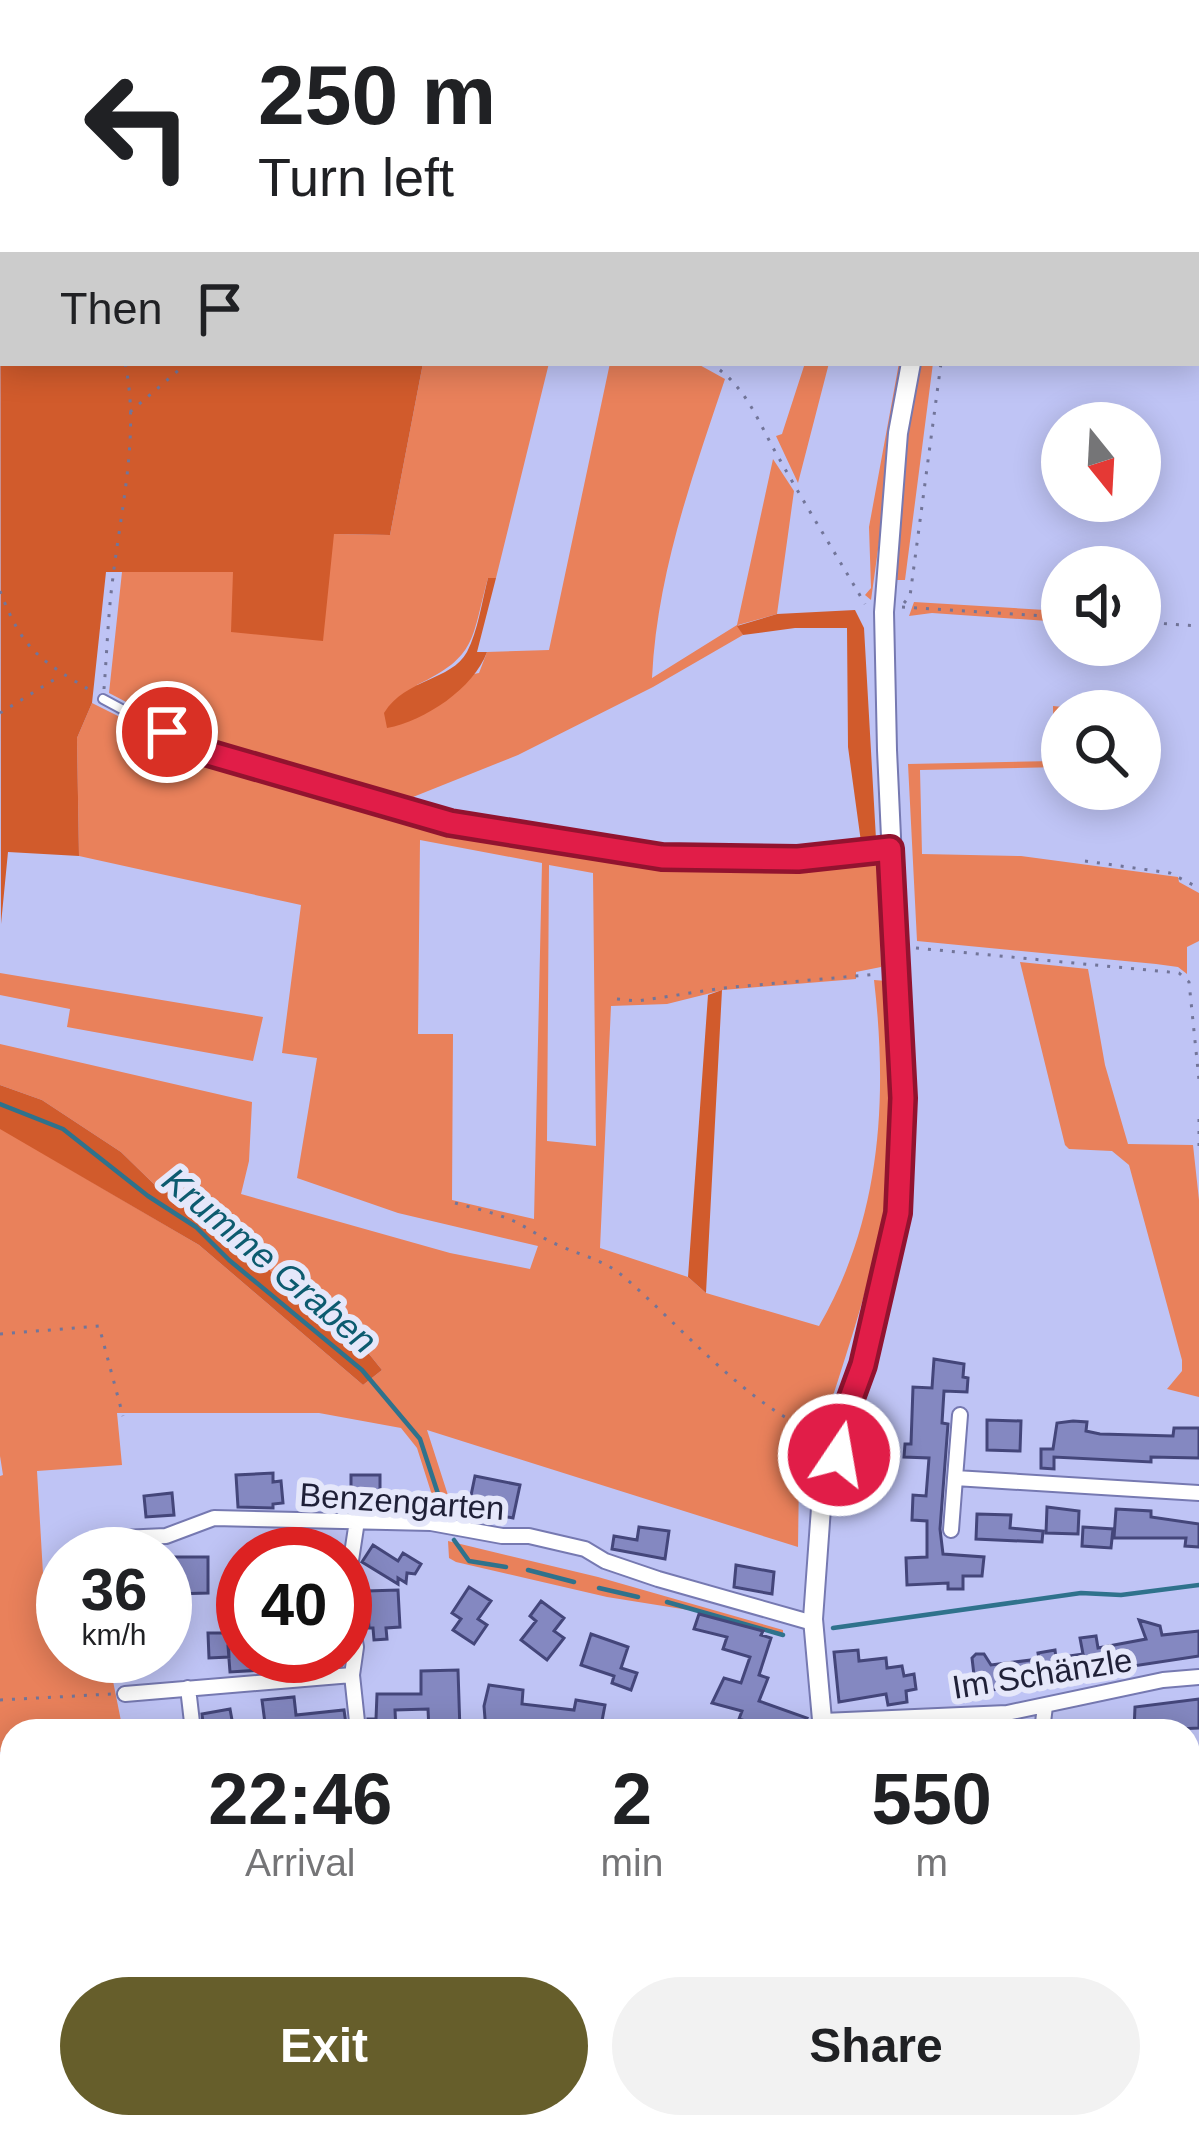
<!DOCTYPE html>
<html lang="en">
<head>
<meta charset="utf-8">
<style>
  :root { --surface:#fff; --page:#f2f2f2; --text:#202124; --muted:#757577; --accent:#665e2b }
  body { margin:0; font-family:Arial,sans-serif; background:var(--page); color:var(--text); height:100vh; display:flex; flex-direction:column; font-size:45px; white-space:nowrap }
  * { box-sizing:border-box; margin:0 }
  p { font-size:39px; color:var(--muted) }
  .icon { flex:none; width:66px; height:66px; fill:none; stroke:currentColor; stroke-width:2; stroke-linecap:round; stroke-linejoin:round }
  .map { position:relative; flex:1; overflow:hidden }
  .drawer { position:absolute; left:0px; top:1719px; width:1200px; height:420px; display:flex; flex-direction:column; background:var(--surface); border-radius:36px 36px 0 0; box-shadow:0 6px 30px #0003 }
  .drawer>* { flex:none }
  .guide { position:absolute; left:0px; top:0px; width:1200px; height:366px; box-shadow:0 6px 30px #0003; background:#fff; color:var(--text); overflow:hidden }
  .needle { width:78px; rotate:162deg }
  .controls { position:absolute; left:1041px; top:402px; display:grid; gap:24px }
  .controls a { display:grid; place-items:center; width:120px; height:120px; border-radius:50%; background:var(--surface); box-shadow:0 6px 30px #0003; font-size:60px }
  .speed { position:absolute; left:36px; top:1527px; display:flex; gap:24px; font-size:60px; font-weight:700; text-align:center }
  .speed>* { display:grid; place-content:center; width:156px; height:156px; border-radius:50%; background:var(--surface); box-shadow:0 6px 30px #0003; line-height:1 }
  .speed small { font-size:30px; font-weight:400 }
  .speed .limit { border:18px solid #d22; background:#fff; color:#111 }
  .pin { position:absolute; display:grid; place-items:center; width:102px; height:102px; color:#fff; margin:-51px; border:6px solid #fff; border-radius:50%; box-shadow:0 3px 12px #0007 }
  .me { position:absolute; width:132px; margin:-66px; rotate:12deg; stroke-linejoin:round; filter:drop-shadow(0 0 9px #0008) }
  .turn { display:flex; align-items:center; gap:42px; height:252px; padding:0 60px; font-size:54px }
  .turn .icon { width:156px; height:156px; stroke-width:2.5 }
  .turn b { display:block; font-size:84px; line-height:102px }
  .then { display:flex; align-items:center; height:114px; padding:0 60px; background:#0003; gap:24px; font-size:45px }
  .eta { display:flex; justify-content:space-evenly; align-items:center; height:204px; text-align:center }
  .eta b { font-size:72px; font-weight:600; line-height:84px }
  .action { display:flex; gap:24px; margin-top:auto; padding:24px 60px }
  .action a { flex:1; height:138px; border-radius:72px; background:var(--accent); color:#fff; font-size:48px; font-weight:600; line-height:138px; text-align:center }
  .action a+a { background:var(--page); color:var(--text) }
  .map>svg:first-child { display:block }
  .green { fill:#e9815b; fill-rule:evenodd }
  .forest { fill:#d15b2c }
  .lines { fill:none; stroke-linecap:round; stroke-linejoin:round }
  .stream { stroke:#2f728c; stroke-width:4.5 }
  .building { fill:#8488c1; stroke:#44467a; stroke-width:3 }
  .lane-casing { stroke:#7679b1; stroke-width:12 }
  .street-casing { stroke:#7679b1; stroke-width:18 }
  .secondary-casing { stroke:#7679b1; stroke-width:22 }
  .path { stroke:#727599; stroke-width:3; stroke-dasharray:3 9; stroke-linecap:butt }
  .lane { stroke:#fff; stroke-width:8 }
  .street { stroke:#fff; stroke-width:14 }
  .secondary { stroke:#fff; stroke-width:18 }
  .route-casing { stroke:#92132f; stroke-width:30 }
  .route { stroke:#e11d48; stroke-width:21 }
  .labels { text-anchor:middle; stroke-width:12; stroke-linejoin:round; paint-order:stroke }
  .street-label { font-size:33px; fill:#1f2037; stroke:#e5e7fa }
  .water-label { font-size:36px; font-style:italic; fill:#0c5b6f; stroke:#e5e7fa }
</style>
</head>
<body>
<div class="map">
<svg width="1199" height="2139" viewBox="0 0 1199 2139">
  <rect width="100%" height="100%" fill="#bfc4f5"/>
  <path class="green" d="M423 363H549L496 578H488C471 639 478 656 417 685L479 673 487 652 549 650 610 363H696L725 379C692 477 657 574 652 678L737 625 773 459 794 491 777 614 738 625 743 635 653 687 518 755 398 803 237 752 176 728 109 693 122 572H234L334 534 390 535Z
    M805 363H829L798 483 776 436 782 434Z
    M899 363H904L871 600 865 595 871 588 869 527Z
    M920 363H933L905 580H892L901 478Z
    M914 602 1062 611V622L932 613 909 616Z
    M92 703 198 756 423 824 661 861 875 860 879 868 881 967 856 972V979L723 990 667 1004 611 1006 600 1248 688 1277 706 1293 819 1326C881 1219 888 1100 874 980L887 981C889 1033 895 1087 892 1138 887 1244 849 1343 818 1443L812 1442 799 1476 798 1547 427 1430 455 1517 438 1514 417 1448 401 1428 319 1413H117L122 1465 37 1471 46 1625H63V1656H108L123 1731H12V1751L0 1752V1476L3 1475 0 1456V1128L199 1245 363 1385 382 1370 357 1339 269 1271 221 1216 159 1189 121 1152 42 1100 0 1085V1044L252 1102 249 1161 241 1194 450 1253 530 1269 538 1246 398 1213 297 1178 317 1058 282 1053 301 905 79 856 77 738ZM420 840 542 863 534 1219 452 1200 453 1034H418ZM549 865 593 873 596 1146 547 1141Z
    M1053 706 1083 709 1062 711V767L920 770 922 854 1021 856 1178 877 1179 882 1199 893V941L1187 947V974L1178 967 1156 964 917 941 908 764 1054 761Z
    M1020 962 1088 969 1105 1065 1128 1144 1193 1145 1199 1200V1397L1167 1389 1182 1371V1360L1129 1165 1112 1151 1069 1149 1065 1145Z
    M0 973 263 1017 253 1061 67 1027 70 1009 0 995Z
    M448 1541 598 1577 783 1630V1635L701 1612 607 1597 456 1562 449 1558Z"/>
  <path class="forest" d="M0 0H477L3 3V363H423L390 535 334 534 323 641 231 632 233 572H106L92 703 77 738 79 856 8 852 1 924Z
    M488 578H496L477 652H487C474 688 425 721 387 728L384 713C406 678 451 681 467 652 478 631 482 601 488 578Z
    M855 610 864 628 876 839 861 842 848 747 847 628H795L743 635 737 626 777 614Z
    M722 990 706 1293 688 1277 708 995Z
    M0 1085 42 1100 121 1152 159 1189 221 1216 270 1260V1271L357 1339 382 1370 363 1385 199 1245 0 1129Z"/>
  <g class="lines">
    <path class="stream" d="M0 1104 63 1129 148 1196 196 1227 229 1260 362 1370 420 1439 445 1515
      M454 1540 469 1561 506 1567
      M528 1570 574 1582
      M599 1588 638 1597
      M667 1602 783 1635
      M833 1628 1081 1593 1121 1595 1199 1585
      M0 2047 12 2046
      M363 2127 429 2132"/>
  </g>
  <path class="building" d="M934 1359 964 1364 963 1377 968 1378 967 1392 944 1391 942 1423 948 1424 940 1529 943 1554 984 1557 982 1576H963V1589H948V1583L907 1585 906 1558 927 1557V1521L912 1520 913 1495 926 1496 929 1458 904 1457 905 1444H911L913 1387 932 1388Z
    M987 1420 1021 1421 1020 1451 987 1450Z
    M1073 1421 1087 1422 1086 1431 1100 1434 1173 1436 1174 1428H1199V1458L1151 1457V1462L1054 1457V1469L1041 1468V1449H1053L1057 1423Z
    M273 1473V1482L281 1481 283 1503 273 1504V1508L238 1507 236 1475Z
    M351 1475H380V1500H351Z
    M475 1476 520 1485 513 1518 497 1515 496 1521 468 1510Z
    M172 1493 174 1515 146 1517 144 1496Z
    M1047 1507 1079 1511 1078 1534 1046 1533Z
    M1116 1509 1151 1511V1517L1199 1524V1547L1185 1546 1186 1538H1114Z
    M977 1514 1011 1515 1010 1528 1043 1531 1042 1542 976 1539Z
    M639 1527 669 1531 665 1559 612 1549 614 1536 637 1540Z
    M1083 1527 1113 1529 1111 1548 1082 1546Z
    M373 1545 398 1561 403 1553 421 1564 415 1574 407 1573 406 1583 398 1578V1584L362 1562Z
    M173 1557H208V1593L173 1594Z
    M736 1565 774 1572 772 1594 734 1587Z
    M469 1587 491 1601 478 1619 487 1625 474 1644 453 1630 461 1619 452 1613Z
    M398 1590 400 1627 386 1628 387 1639 374 1640 373 1628H369L367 1591Z
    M541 1601 564 1618 554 1631 564 1638 547 1660 521 1640 536 1621 530 1616Z
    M699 1614 763 1631 761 1635 771 1638 759 1675 768 1678 759 1701 807 1718 801 1731H776L739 1719 742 1711 712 1703 724 1678 741 1683 750 1657 723 1649 727 1637 694 1629Z
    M1139 1620 1160 1626 1162 1635 1199 1631V1656L1133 1666V1670L1105 1675 968 1693 965 1676 974 1675 972 1658 976 1654H984L991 1665 1039 1659 1038 1653 1055 1650 1056 1658 1083 1654 1080 1638 1096 1636 1098 1648 1146 1639Z
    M208 1633H228L229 1657 209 1658Z
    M591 1634 628 1647 621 1668 637 1673 631 1690 612 1683 614 1676 581 1665Z
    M228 1646H243V1656L343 1658 342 1665 230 1672Z
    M858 1650 859 1661 886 1658 887 1668 902 1666 904 1676 914 1674 916 1689 906 1691 907 1702 888 1705 886 1694 839 1702 834 1652Z
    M116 1656H148L150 1671 117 1674Z
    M458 1670 460 1731H429L428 1709 395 1710 396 1731H369L368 1719H376L377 1694H421V1671Z
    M489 1685 523 1690 522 1704 574 1710 576 1700 605 1705 601 1726 592 1731H486L484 1706Z
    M294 1697 296 1715 344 1710 347 1731H266L262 1700Z
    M1199 1699V1728L1134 1731 1135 1707Z
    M230 1709 234 1731H204L202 1714Z"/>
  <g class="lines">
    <g class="lane-casing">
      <path id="lane" d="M103 699 198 750 450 823 662 857 798 859 889 850
        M455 2127 464 2139
        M565 2127 567 2139
        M1022 2127 1023 2139
        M844 2139 855 2127"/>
    </g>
    <g class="street-casing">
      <path id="street" d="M960 1415 955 1478 1199 1493
        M357 1521 346 1593 356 1647 352 1675 358 1731
        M951 1530 955 1478
        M121 1538 166 1536 214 1518 431 1523 502 1536H529L585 1549 605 1561 658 1579 806 1621 813 1619
        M188 1688 193 1731
        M125 1694 352 1675
        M823 1721 1007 1713 1163 1680 1199 1677
        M1042 1731 1045 1706
        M0 2015 12 2013
        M1188 2116 1199 2113
        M174 2127 188 2139
        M690 2139 694 2127
        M1118 2139 1119 2131 1143 2127"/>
    </g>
    <g class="secondary-casing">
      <path id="secondary" d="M1035 3 1036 0
        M821 1508 836 1474V1439
        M823 1731 813 1619 821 1508 817 1480 826 1448 836 1439 863 1365 898 1213 903 1098 887 750 884 612 898 433 911 363
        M793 2127 806 2139"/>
    </g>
    <path class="path" d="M1094 0 1104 3
      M89 3V0
      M96 3 98 0
      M346 3V0
      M1060 3 1061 0
      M1197 28H1199
      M710 363C748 387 758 423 780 460 807 508 837 556 865 604
      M130 412 187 363
      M0 591C23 651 40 660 93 692
      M904 603 910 596 941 363
      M902 607 1062 617
      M1140 622 1199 626
      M104 689C107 652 108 614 113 577 121 508 140 432 125 363
      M0 713 60 676
      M1085 861 1170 873 1199 888
      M916 948 1179 973 1189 982 1199 1080
      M617 999 638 1001 723 988 878 974
      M1199 1119V1152
      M455 1203C473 1208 492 1212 509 1219 526 1226 541 1238 558 1245 582 1256 603 1259 624 1277 679 1324 750 1409 818 1433
      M0 1334 99 1326 123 1416
      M855 1446 861 1426
      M0 1700 112 1694
      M0 1958 12 1962
      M0 2108H12
      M25 2139 28 2127"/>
    <use href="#lane" class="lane"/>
    <use href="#street" class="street"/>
    <use href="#secondary" class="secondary"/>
  </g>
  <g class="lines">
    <g class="route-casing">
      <path id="route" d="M167 732 198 750 450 823 662 857 798 859 890 849 903 1098 898 1213 863 1365 836 1439 839 1455"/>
    </g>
    <use href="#route" class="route"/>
  </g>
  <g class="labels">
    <g class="street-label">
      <text transform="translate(402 1501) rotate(4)" y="12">Benzengarten</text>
      <text transform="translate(1042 1673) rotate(-9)" y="12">Im Schänzle</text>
    </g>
    <g class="water-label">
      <text transform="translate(270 1260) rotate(40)" y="13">Krumme Graben</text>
    </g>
  </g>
</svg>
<div class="controls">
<a><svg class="needle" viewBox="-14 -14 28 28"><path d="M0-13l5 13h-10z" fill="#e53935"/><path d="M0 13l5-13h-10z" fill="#757577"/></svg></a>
<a><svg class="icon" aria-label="sound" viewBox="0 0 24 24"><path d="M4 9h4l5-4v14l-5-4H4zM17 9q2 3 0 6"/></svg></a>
<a><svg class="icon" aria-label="search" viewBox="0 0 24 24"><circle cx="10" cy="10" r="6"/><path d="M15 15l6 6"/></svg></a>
</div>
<div class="speed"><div>36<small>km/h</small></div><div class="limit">40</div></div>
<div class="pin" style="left:167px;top:732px;background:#d93025"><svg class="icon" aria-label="arrive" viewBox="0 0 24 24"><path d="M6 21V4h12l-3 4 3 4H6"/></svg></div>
<svg class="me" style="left:839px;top:1455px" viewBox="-20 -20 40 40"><circle r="17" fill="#e11d48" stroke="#fff" stroke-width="3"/><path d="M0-11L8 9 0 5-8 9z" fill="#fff"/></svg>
<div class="guide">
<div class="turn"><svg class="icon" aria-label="left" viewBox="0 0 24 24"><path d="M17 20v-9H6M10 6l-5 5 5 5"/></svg><div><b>250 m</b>Turn left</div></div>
<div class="then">Then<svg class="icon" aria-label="arrive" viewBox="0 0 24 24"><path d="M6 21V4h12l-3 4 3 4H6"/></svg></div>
</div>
<section class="drawer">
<div class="eta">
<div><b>22:46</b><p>Arrival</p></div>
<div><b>2</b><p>min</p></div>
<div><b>550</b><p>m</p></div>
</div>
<div class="action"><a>Exit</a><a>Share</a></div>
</section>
</div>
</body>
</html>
